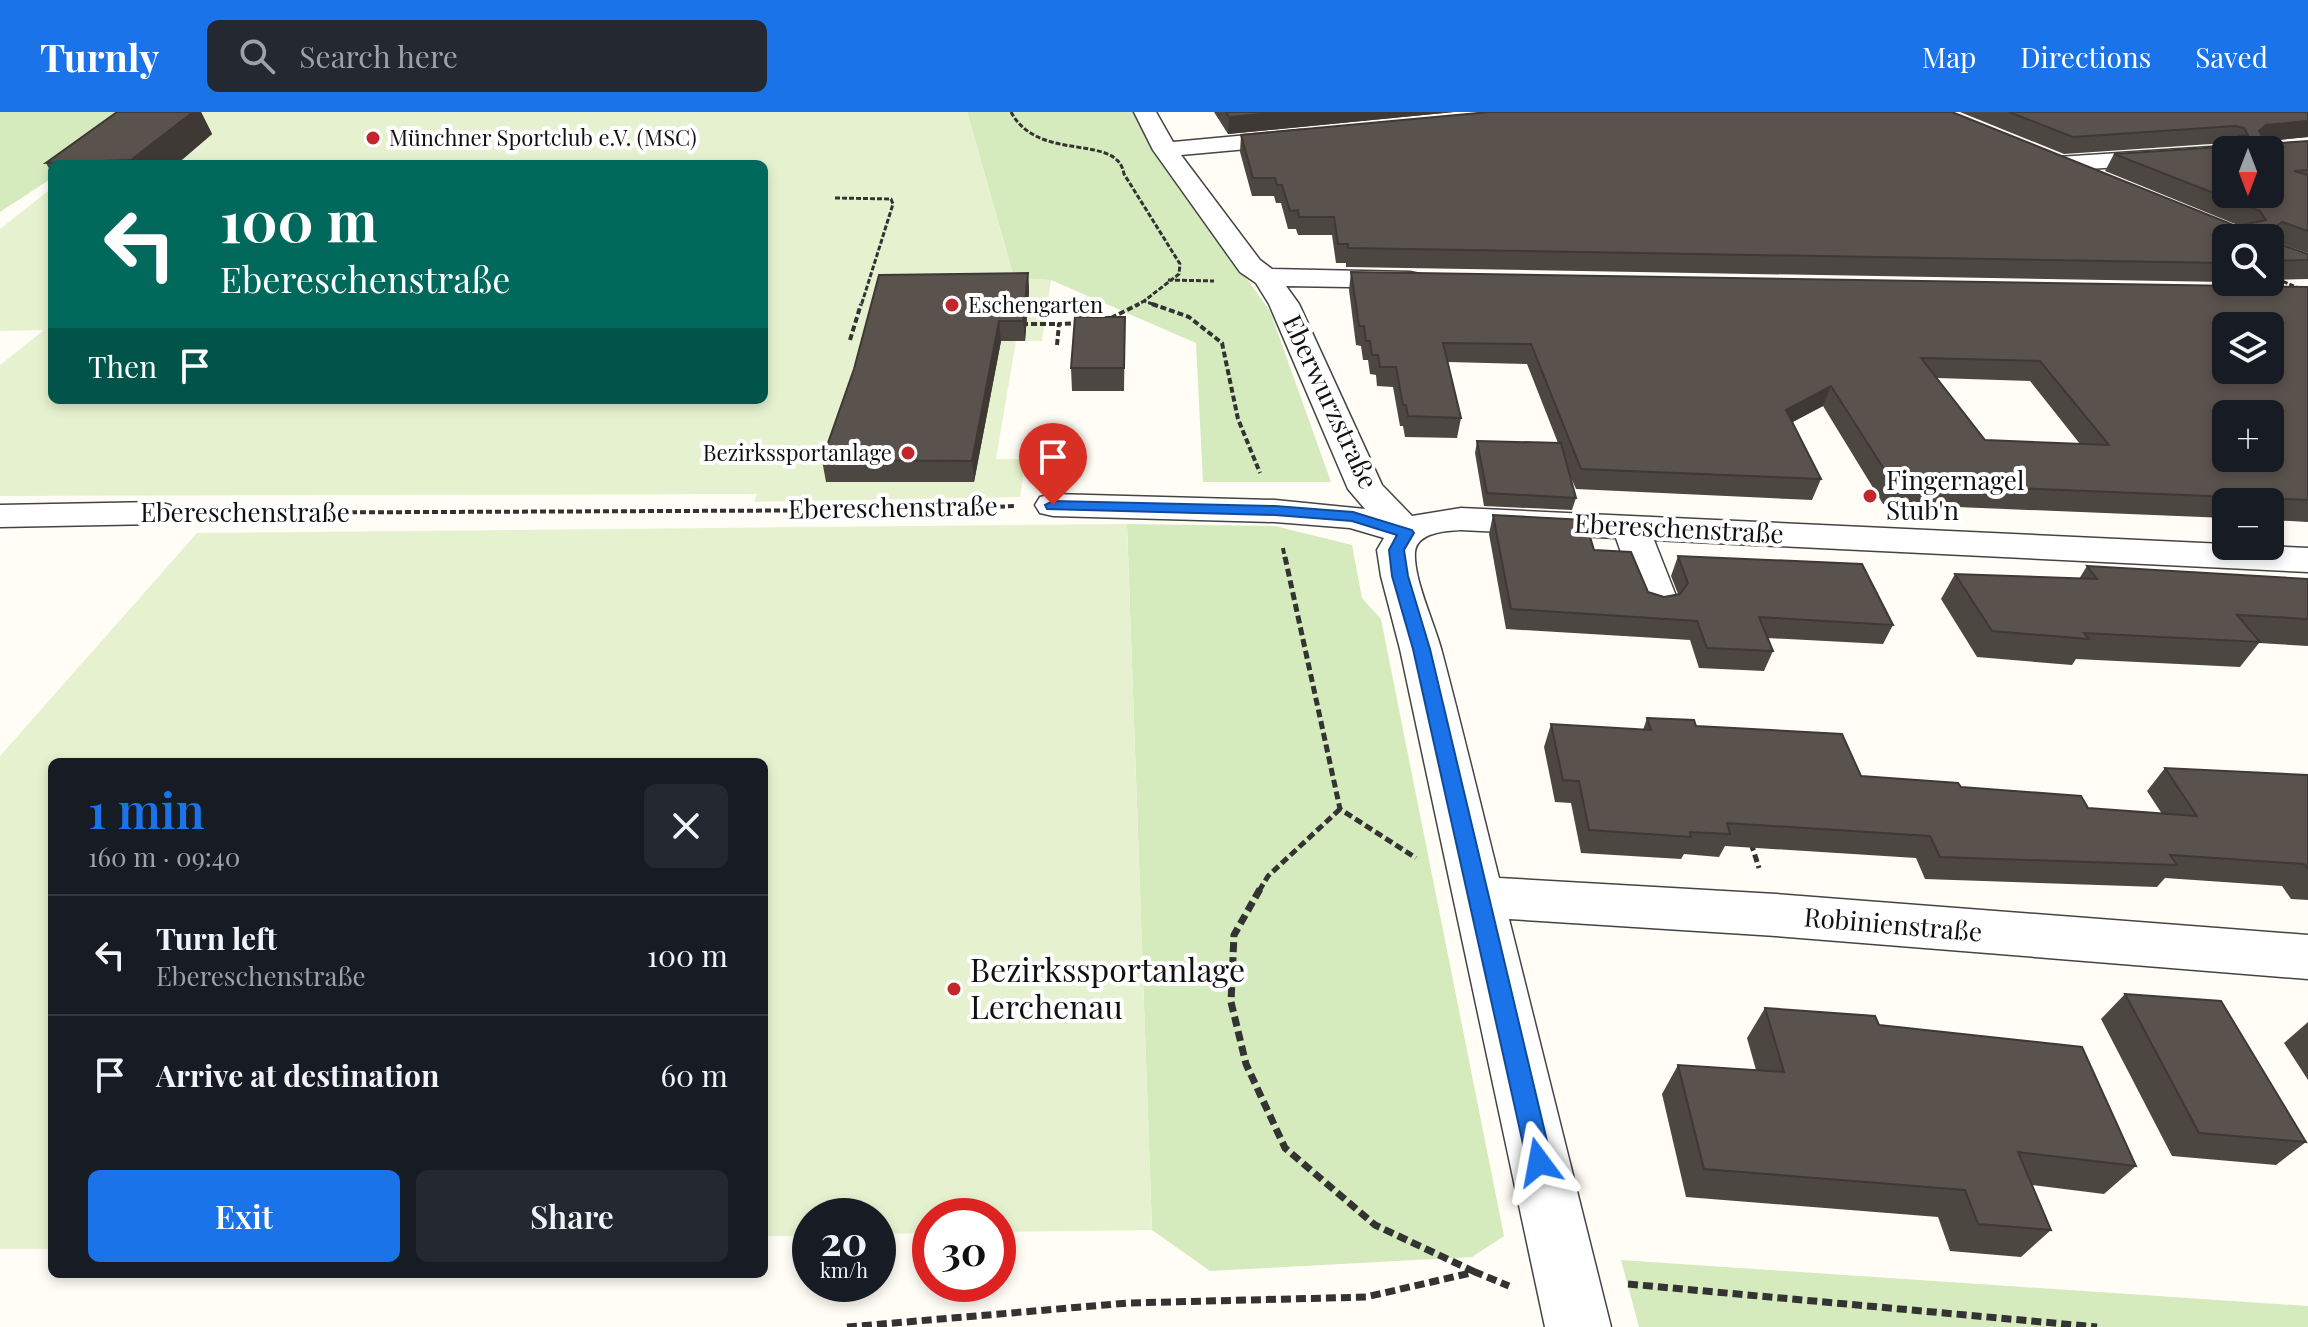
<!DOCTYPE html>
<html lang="en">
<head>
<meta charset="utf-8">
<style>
  :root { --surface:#171b24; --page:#242831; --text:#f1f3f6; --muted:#9ea1a6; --line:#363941; --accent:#1a73e8 }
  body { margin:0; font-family:"Playfair Display",serif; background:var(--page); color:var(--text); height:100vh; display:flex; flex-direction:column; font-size:30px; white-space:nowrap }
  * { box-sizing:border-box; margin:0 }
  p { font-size:26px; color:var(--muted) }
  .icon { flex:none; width:44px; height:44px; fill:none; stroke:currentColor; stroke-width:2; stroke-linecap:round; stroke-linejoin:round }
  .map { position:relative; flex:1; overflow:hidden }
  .panel { position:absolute; left:48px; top:646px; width:720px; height:520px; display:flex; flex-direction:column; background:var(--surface); border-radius:12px; box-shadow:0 4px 12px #0003 }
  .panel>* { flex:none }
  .guide { position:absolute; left:48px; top:48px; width:720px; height:244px; border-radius:12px; box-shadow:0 4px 12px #0003; background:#00695c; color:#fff; overflow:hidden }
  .needle { width:52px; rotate:180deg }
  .controls { position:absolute; left:2212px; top:24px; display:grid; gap:16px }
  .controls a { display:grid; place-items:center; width:72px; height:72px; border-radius:12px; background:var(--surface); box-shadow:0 4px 12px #0003; font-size:40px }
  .speed { position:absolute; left:792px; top:1086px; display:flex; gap:16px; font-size:40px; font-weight:700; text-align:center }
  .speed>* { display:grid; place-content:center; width:104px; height:104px; border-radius:50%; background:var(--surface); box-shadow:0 4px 12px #0003; line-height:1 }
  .speed small { font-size:20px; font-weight:400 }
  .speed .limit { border:12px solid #d22; background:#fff; color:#111 }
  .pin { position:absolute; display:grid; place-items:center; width:68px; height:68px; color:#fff; margin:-82px -34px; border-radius:50% 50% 50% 0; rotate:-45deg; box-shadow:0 0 8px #0007 }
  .pin .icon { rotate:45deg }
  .me { position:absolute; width:88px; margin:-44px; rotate:347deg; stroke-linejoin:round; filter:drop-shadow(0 0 6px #0008) }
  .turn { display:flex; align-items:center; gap:28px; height:168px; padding:0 40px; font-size:36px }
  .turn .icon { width:104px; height:104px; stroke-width:2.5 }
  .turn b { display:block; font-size:56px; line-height:68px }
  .then { display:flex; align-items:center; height:76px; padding:0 40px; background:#0003; gap:16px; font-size:30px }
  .round { display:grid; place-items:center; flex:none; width:84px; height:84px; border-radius:12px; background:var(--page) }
  .summary { display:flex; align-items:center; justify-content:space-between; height:136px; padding:0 40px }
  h1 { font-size:48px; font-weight:600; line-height:60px; color:var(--accent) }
  .cta { display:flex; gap:16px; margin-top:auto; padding:16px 40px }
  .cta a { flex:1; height:92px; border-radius:12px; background:var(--accent); color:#fff; font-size:32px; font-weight:600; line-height:92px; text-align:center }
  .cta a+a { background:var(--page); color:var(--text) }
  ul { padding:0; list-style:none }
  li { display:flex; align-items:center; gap:24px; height:120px; padding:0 40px; border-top:2px solid var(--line) }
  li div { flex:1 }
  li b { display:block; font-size:30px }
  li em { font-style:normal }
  header { display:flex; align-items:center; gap:48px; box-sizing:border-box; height:112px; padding:0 40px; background:var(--accent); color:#fff }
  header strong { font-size:38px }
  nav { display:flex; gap:44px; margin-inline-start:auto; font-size:28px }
  .search { width:560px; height:72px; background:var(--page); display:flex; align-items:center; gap:20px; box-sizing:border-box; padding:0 28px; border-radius:12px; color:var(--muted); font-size:30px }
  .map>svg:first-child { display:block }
  .green { fill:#d5ebbd }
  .pitch { fill:#e6f2cf }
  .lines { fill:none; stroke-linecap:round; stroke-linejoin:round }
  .minor-casing { stroke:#444; stroke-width:3 }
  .path-far3 { stroke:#333; stroke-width:3; stroke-dasharray:5 2; stroke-linecap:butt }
  .path-far2 { stroke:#333; stroke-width:4; stroke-dasharray:6 3; stroke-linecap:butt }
  .path-far1 { stroke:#333; stroke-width:5; stroke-dasharray:8 4; stroke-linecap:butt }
  .path { stroke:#333; stroke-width:7; stroke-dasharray:10 5; stroke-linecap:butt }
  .minor { fill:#fff; fill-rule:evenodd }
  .wall { fill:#4d4742; fill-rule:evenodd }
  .shaded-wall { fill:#3f3936 }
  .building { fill:#5a524d; stroke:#3f3936; stroke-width:2; fill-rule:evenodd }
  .route { fill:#1a73e8; stroke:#114b97; stroke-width:2 }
  .poi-dot { fill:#c4262e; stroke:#fff; stroke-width:3 }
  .labels { text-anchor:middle; stroke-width:8; stroke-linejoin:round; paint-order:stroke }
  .far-poi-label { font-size:22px; fill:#111; stroke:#fff; text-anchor:start }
  .street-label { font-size:26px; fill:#111; stroke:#fff }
  .poi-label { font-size:26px; fill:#111; stroke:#fff; text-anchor:start }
  .near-poi-label { font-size:32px; fill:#111; stroke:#fff; text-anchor:start }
</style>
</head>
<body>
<header>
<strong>Turnly</strong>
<div class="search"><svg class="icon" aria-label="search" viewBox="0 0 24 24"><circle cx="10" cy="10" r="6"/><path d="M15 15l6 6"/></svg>Search here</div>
<nav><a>Map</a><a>Directions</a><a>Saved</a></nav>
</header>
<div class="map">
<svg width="2308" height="1215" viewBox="0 0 2308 1215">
  <rect width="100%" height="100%" fill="#fffdf5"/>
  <path class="green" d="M0 0H151L52 52V66L0 100Z
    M967 0H1134L1152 36 1270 199 1331 370H1203L1196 231 1051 168 1014 166Z
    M1127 412 1275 414 1352 433 1362 486 1381 507 1504 1124 1472 1145 1210 1159 1152 1118Z
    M1621 1148 2308 1194V1215H1639Z"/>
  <path class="pitch" d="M154 0H967L1014 166 1051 168 1042 229H1016L996 347H1026L1020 385 754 390 757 382 0 384V253L44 218 0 219V117L52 76V288H764V52H83Z
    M1127 412 1152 1118 998 1120V1104H930V1121L878 1122V1104H810V1124H764V650H52V1137H0V644L197 421Z"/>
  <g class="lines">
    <g class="minor-casing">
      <path id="minor" d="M1134 0H1156L1173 30 1301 18 1309 20 1313 25 1309 30 1301 32 1181 43 1260 148 1272 157 1410 160 1420 162 1424 168 1420 174 1410 176 1286 174 1299 192 1382 373 1412 404 1461 396 2308 436V460L1654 428 1678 489 1672 498 1658 501 1644 498 1638 489 1616 426 1461 418C1446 419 1417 420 1415 440 1413 467 1435 512 1442 540 1462 615 1480 691 1499 766L1776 782 2308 823V867L1776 824 1509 807 1611 1215H1545L1400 537 1381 464 1377 438 1384 426 1350 416 1275 410 1053 404 1040 401 1035 393 1040 385 1053 382 1275 388 1365 397 1348 377 1269 192 1256 171 1240 160 1153 38Z
        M2226 34 2236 38H2226V48L2058 59 2050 57 2046 52 2050 47 2058 45Z
        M157 390 170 393 175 401 170 409 157 412 0 415V393Z"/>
    </g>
    <path class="path-far3" d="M1011 0C1039 52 1117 20 1124 62L1180 152 1179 162 1144 189 1158 194
      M835 86 891 87 893 92 861 194
      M2270 164 2308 180
      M1168 168 1214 169
      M1135 194 1144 189"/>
    <path class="path-far2" d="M1152 192 1189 205 1222 231 1238 307 1260 361
      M1111 206 1139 192
      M1022 212H1059
      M850 228 861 192
      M1057 233 1059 212 1082 211
      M198 401 907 398 1016 394
      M1283 436 1285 447"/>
    <path class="path-far1" d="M1285 445 1340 697 1416 746
      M1751 731 1759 756
      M1259 779 1268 764 1340 697"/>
    <path class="path" d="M1260 777 1234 823 1231 890 1246 952 1285 1036 1375 1113 1475 1160
      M1628 1172 2097 1215
      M847 1215 1128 1191 1366 1185 1475 1160 1509 1174"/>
    <use href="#minor" class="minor"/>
  </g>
  <path class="wall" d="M117 0H201L212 22 177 52H52V62L46 51Z
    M1214 0H1454L1228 22Z
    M1960 0H2308V25L2279 28 2280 31 2308 29V141L2279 131 2308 142V167L2270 168V126H2226V170L1346 155V151H1336L1332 123H1298L1296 117H1288L1281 91H1276L1274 84H1252L1240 40 1241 23 2236 114H2240L2105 59 2114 42 2233 34 2234 33 2226 31 2064 42Z
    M1351 160 2308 175V410L2270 408V390H2226V406L1883 392 1823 294 1792 310 1821 367 1812 388 1576 377 1569 361 1576 386 1572 398 1484 394 1475 341 1477 329 1558 331 1527 252 1448 250 1461 306 1457 326 1405 325 1403 314H1400L1393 275 1377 274 1376 263 1370 262 1368 248H1363L1361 234 1356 233 1349 178ZM1937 266 2030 269 2080 332 1985 328Z
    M1028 161 1029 180 1025 229H1001L974 370H826L822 348 854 257Z
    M1125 205 1124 279H1072L1071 256Z
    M1493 403 1594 438 1648 480 1664 485 1678 482 1671 464 1678 444 1893 513 1883 532 1767 526 1773 539 1764 559 1699 556 1690 528 1506 517 1489 422Z
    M2087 454 2308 467V534L2259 531 2240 555 2076 547 2072 553 1977 545 1941 487 1955 462 2079 467Z
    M1647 606 1696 614 1861 664 1961 675 2088 696 2162 702 2147 679 2165 656 2308 663V788L2291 787 2282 774 2165 766 2157 775 1925 767 1916 746 1725 734 1719 745 1684 742 1681 747 1581 741 1571 691 1555 690 1544 635 1551 612 1643 618Z
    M2125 882 2306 1030 2276 1053 2172 1044 2101 907Z
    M1765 896 1879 913 2136 1054 2104 1082 2032 1073 2051 1118 2021 1145 1950 1139 1938 1105 1686 1085 1662 982 1678 953 1756 958 1747 926Z
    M2308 910V968L2284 931Z"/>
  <path class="shaded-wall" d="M193 0H201L212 22 177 52H133L131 48Z
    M1283 0H1454L1228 22 1229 5Z
    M2308 9V25L2256 30 2259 19 2266 13Z
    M1028 161 1029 180 1025 229 1023 209Z
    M999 209 1001 229 974 370 972 349Z
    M1831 274 1823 294 1778 318 1786 298Z"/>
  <path class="building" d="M117 0H193L131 48 46 51Z
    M1226 0H1283L1229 5Z
    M1489 0H1952L2236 114 2266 108 2260 99 2114 42 2236 34 2239 24 2248 23 2244 16 2235 14 2073 25 2009 0H2308V9L2266 13 2259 19 2262 24H2277L2280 31 2308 29V58L2294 59 2308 63V119L2282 110 2278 113 2279 132 2308 142V148L2270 149V126H2226V151L1348 136V132H1338L1334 105H1299L1298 98 1290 99 1282 73H1277L1275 66H1253L1241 23ZM2226 38H2270V82H2226Z
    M1351 160 2308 175V388L1893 371 1831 274 1786 298 1821 367 1581 357 1531 232 1443 231 1461 306 1408 304 1406 293H1403L1396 255H1380L1378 243H1372L1370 229H1366L1364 214H1359ZM2226 214H2270V258H2226ZM1921 246 2040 249 2109 333 1985 328ZM2226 302H2270V346H2226Z
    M1028 161 1023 209H999L972 349 822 348 854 257 879 163Z
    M1075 205H1125L1124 256H1071Z
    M1477 329 1561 331 1576 386 1487 381Z
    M1493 403 1585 408 1594 438 1631 440 1648 480 1664 485 1680 482 1688 471 1678 444 1862 452 1893 513 1759 505 1773 539 1707 536 1697 509 1511 497Z
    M2087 454 2308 467V507L2237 503 2260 530 2084 521 2089 527 1992 519 1955 462 2097 467Z
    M1647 606 1694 608 1696 614 1842 622 1861 664 1958 671 1961 675 2081 684 2088 696 2197 704 2165 656 2308 663V757L2304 752 2170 743 2177 753 1940 745 1930 724 1727 711 1730 722 1690 720 1691 725 1589 718 1579 669 1563 668 1551 612 1651 618Z
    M2125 882 2221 889 2306 1030 2199 1021Z
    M1765 896 1875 904 1879 913 2082 935 2136 1054 2018 1040 2051 1118 1978 1112 1965 1078 1704 1057 1678 953 1784 960Z"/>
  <path class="route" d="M1053 389 1275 394 1353 400 1412 418 1414 421 1404 438 1408 464 1430 537 1552 1050 1548 1058 1539 1062 1530 1058 1527 1050 1413 537 1392 464 1389 438 1397 423 1352 409 1275 403 1047 397 1045 393Z"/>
  <g class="poi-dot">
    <circle cx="373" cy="26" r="8"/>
    <circle cx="952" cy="193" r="8"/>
    <circle cx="908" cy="341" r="8"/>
    <circle cx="1870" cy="384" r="8"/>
    <circle cx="954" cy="877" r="8"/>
  </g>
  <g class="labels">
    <g class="far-poi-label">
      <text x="389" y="34">Münchner Sportclub e.V. (MSC)</text>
      <text x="968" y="201">Eschengarten</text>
      <text x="892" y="349" text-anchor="end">Bezirkssportanlage</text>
    </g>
    <g class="street-label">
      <text transform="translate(1330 290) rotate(65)" y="9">Eberwurzstraße</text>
      <text transform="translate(893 396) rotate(-1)" y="9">Ebereschenstraße</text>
      <text x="245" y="410">Ebereschenstraße</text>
      <text transform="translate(1679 417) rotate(3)" y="9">Ebereschenstraße</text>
      <text transform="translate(1893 813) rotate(5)" y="9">Robinienstraße</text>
    </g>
    <g class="poi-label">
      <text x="1886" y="378">Fingernagel<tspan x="1886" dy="30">Stub'n</tspan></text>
    </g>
    <g class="near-poi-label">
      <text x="970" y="870">Bezirkssportanlage<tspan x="970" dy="37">Lerchenau</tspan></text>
    </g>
  </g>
</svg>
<div class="controls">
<a><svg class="needle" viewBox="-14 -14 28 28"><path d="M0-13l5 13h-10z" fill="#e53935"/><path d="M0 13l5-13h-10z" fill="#9ea1a6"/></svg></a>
<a><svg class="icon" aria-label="search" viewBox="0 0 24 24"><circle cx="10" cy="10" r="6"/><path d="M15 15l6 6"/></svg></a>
<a><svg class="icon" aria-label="layers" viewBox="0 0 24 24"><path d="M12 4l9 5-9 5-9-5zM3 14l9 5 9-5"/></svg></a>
<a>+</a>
<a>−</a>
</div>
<div class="speed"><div>20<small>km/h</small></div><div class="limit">30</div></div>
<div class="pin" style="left:1053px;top:393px;background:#d93025"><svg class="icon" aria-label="arrive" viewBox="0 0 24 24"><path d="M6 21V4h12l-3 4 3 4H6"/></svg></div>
<svg class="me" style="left:1539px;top:1050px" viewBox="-20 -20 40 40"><path d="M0-17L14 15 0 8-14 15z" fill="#1a73e8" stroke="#fff" stroke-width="4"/></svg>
<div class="guide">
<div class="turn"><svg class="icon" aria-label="left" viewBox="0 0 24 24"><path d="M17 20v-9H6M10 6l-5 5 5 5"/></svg><div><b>100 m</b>Ebereschenstraße</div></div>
<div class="then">Then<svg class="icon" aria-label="arrive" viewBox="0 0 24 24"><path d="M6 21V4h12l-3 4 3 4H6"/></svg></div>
</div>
<section class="panel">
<div class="summary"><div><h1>1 min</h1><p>160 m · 09:40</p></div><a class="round"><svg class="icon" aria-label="close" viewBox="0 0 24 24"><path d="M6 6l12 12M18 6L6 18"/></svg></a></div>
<ul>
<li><svg class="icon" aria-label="left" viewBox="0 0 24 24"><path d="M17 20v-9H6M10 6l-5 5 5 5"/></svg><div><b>Turn left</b><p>Ebereschenstraße</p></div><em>100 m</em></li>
<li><svg class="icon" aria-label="arrive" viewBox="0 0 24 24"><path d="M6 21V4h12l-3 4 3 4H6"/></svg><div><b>Arrive at destination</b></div><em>60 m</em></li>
</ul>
<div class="cta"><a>Exit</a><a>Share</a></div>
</section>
</div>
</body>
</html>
